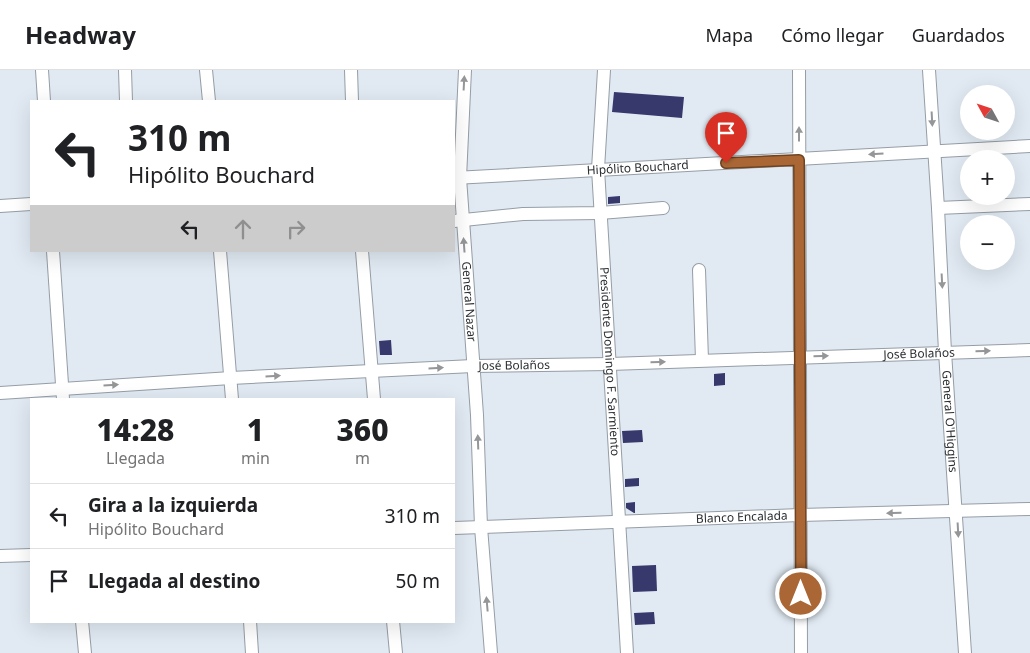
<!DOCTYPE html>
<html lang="es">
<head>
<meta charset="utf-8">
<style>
  :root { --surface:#fff; --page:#f2f2f2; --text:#202124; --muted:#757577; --line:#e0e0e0 }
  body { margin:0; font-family:"Noto Sans",sans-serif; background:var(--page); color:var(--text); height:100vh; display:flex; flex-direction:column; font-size:19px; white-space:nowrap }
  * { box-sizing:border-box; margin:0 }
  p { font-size:16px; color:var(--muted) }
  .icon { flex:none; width:28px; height:28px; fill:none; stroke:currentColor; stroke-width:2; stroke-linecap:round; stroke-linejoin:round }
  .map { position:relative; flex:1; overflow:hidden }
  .panel { position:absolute; left:30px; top:328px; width:425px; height:225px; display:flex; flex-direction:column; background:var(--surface); border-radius:0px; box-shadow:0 5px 20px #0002 }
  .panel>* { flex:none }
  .banner { position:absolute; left:30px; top:30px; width:425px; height:152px; border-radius:0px; box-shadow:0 5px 20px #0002; background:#fff; color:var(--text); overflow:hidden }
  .needle { width:32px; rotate:310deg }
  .buttons { position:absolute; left:960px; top:15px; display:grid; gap:10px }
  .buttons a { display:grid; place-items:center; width:55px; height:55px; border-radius:50%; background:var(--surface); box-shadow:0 5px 20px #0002; font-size:25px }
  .pin { position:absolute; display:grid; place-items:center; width:42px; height:42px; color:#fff; margin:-51px -21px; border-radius:50% 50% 50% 0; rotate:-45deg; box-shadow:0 0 5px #0007 }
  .pin .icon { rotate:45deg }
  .me { position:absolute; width:55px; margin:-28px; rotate:0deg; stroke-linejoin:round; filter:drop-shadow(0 0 4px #0008) }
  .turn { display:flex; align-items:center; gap:18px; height:105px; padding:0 15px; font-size:22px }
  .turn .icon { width:65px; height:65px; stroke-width:2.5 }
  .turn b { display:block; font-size:35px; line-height:42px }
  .lanes { display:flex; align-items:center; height:48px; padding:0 15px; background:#0003; justify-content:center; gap:25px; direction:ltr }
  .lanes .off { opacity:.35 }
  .eta { display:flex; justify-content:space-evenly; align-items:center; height:85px; text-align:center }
  .eta b { font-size:30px; font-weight:800; line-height:35px }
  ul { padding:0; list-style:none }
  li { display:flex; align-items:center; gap:15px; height:65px; padding:0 15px; border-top:1px solid var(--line) }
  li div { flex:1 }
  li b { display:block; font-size:19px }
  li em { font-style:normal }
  header { display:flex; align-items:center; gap:30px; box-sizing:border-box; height:70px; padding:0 25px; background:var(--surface); border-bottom:1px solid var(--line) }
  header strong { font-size:24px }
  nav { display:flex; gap:28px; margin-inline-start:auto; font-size:18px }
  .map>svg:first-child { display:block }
  .building { fill:#37386b }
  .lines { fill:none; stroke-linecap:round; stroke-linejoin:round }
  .minor-casing { stroke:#959da5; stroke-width:14 }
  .minor { stroke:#fff; stroke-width:12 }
  .oneway { fill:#949698 }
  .route-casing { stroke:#6e4322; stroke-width:12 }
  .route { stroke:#aa6735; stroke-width:9 }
  .labels { text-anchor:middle; stroke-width:5; stroke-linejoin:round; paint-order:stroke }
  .street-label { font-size:12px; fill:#2a2e31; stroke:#f0f7fe }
</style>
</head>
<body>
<header>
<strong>Headway</strong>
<nav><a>Mapa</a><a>Cómo llegar</a><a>Guardados</a></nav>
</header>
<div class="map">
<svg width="1030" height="583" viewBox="0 0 1030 583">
  <rect width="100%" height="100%" fill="#e1eaf3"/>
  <path class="building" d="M614 22 684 27 682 48 612 42Z
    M620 126V133L608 134V127Z
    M391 270 392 285H380L379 271Z
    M725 303V315L714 316V304Z
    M642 360 643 372 623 373 622 361Z
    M639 408V416L625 417V409Z
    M635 432V443H634L626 438V433Z
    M656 495 657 521 633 522 632 496Z
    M654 542 655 554 635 555 634 543Z"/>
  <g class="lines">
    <g class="minor-casing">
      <g id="minor">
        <path d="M42 0 44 31"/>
        <path d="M125 0 126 31"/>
        <path d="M206 0 209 31"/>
        <path d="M351 0 352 31"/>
        <path id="s1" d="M465 0 460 108 477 345 481 457 491 583"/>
        <path id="s2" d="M604 0 598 99 627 583"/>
        <path d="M799 0 801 583"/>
        <path id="s3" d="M929 0 938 138 945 282 965 583"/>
        <path id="s4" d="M454 108 1030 76"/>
        <path d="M0 136 31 134"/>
        <path d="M938 138 1030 134"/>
        <path d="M454 151 523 144 600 143 663 138"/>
        <path d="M53 181 63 329"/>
        <path d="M220 181 232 329"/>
        <path d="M362 181 374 329"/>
        <path d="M699 200 702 290"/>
        <path id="s5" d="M0 323 231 308 473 296 610 294 1030 280"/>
        <path id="s6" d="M454 458 800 445 1030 439"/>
        <path d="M0 486 31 485"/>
        <path d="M82 551 85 583"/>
        <path d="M250 551 252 583"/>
        <path d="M393 551 396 583"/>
      </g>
    </g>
    <use href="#minor" class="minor"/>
  </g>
  <defs><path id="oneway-solid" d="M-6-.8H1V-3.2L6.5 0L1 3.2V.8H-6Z" transform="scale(1.25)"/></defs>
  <g class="oneway">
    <use href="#oneway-solid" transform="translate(464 13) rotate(-87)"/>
    <use href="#oneway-solid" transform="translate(932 49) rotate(87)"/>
    <use href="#oneway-solid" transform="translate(799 64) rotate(-90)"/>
    <use href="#oneway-solid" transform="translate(876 84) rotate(176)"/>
    <use href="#oneway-solid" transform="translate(464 175) rotate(-94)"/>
    <use href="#oneway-solid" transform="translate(942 211) rotate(87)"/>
    <use href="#oneway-solid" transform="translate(983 281) rotate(-1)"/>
    <use href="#oneway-solid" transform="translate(821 286) rotate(-2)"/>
    <use href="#oneway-solid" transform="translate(658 292) rotate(-2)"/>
    <use href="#oneway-solid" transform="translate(436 298) rotate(-3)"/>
    <use href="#oneway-solid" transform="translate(273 306) rotate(-3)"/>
    <use href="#oneway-solid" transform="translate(111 315) rotate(-3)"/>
    <use href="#oneway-solid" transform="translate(478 372) rotate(-92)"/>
    <use href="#oneway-solid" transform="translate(894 443) rotate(178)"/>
    <use href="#oneway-solid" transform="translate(958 460) rotate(87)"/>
    <use href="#oneway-solid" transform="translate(487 534) rotate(-95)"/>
  </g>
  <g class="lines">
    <g class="route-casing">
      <path id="route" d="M726 93 799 90 801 524"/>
    </g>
    <use href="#route" class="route"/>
  </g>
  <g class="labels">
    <g class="street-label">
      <text dy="4" stroke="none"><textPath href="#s4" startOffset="184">Hipólito Bouchard</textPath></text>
      <text dy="4" stroke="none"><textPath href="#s1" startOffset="232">General Nazar</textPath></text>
      <text dy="4" stroke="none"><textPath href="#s5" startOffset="920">José Bolaños</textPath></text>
      <text dy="4" stroke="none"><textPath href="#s2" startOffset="292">Presidente Domingo F. Sarmiento</textPath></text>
      <text dy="4" stroke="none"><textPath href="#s5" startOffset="515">José Bolaños</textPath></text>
      <text dy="4" stroke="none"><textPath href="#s3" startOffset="352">General O'Higgins</textPath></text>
      <text dy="4" stroke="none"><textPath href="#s6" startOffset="288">Blanco Encalada</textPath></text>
    </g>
  </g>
</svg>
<div class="buttons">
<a><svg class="needle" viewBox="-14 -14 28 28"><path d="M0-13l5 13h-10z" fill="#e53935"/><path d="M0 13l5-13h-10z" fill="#757577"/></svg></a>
<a>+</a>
<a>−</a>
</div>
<div class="pin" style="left:726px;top:93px;background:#d93025"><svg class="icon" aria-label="arrive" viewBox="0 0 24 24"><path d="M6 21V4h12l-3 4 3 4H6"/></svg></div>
<svg class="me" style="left:801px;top:524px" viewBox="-20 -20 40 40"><circle r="17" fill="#aa6735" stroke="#fff" stroke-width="3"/><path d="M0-11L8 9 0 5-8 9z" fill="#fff"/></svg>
<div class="banner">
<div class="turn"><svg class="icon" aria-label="left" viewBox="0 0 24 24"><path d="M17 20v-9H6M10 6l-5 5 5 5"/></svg><div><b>310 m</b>Hipólito Bouchard</div></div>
<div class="lanes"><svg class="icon" aria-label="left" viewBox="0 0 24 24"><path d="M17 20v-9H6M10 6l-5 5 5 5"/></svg><svg class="icon off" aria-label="ahead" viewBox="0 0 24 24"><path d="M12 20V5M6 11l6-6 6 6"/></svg><svg class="icon off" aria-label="right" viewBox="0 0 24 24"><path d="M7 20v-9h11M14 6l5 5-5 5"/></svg></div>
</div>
<section class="panel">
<div class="eta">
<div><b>14:28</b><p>Llegada</p></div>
<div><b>1</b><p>min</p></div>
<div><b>360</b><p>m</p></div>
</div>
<ul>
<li><svg class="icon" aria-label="left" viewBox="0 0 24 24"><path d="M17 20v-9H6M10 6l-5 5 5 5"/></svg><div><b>Gira a la izquierda</b><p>Hipólito Bouchard</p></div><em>310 m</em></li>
<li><svg class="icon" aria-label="arrive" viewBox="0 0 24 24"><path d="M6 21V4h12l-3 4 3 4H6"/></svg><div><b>Llegada al destino</b></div><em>50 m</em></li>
</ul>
</section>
</div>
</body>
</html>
